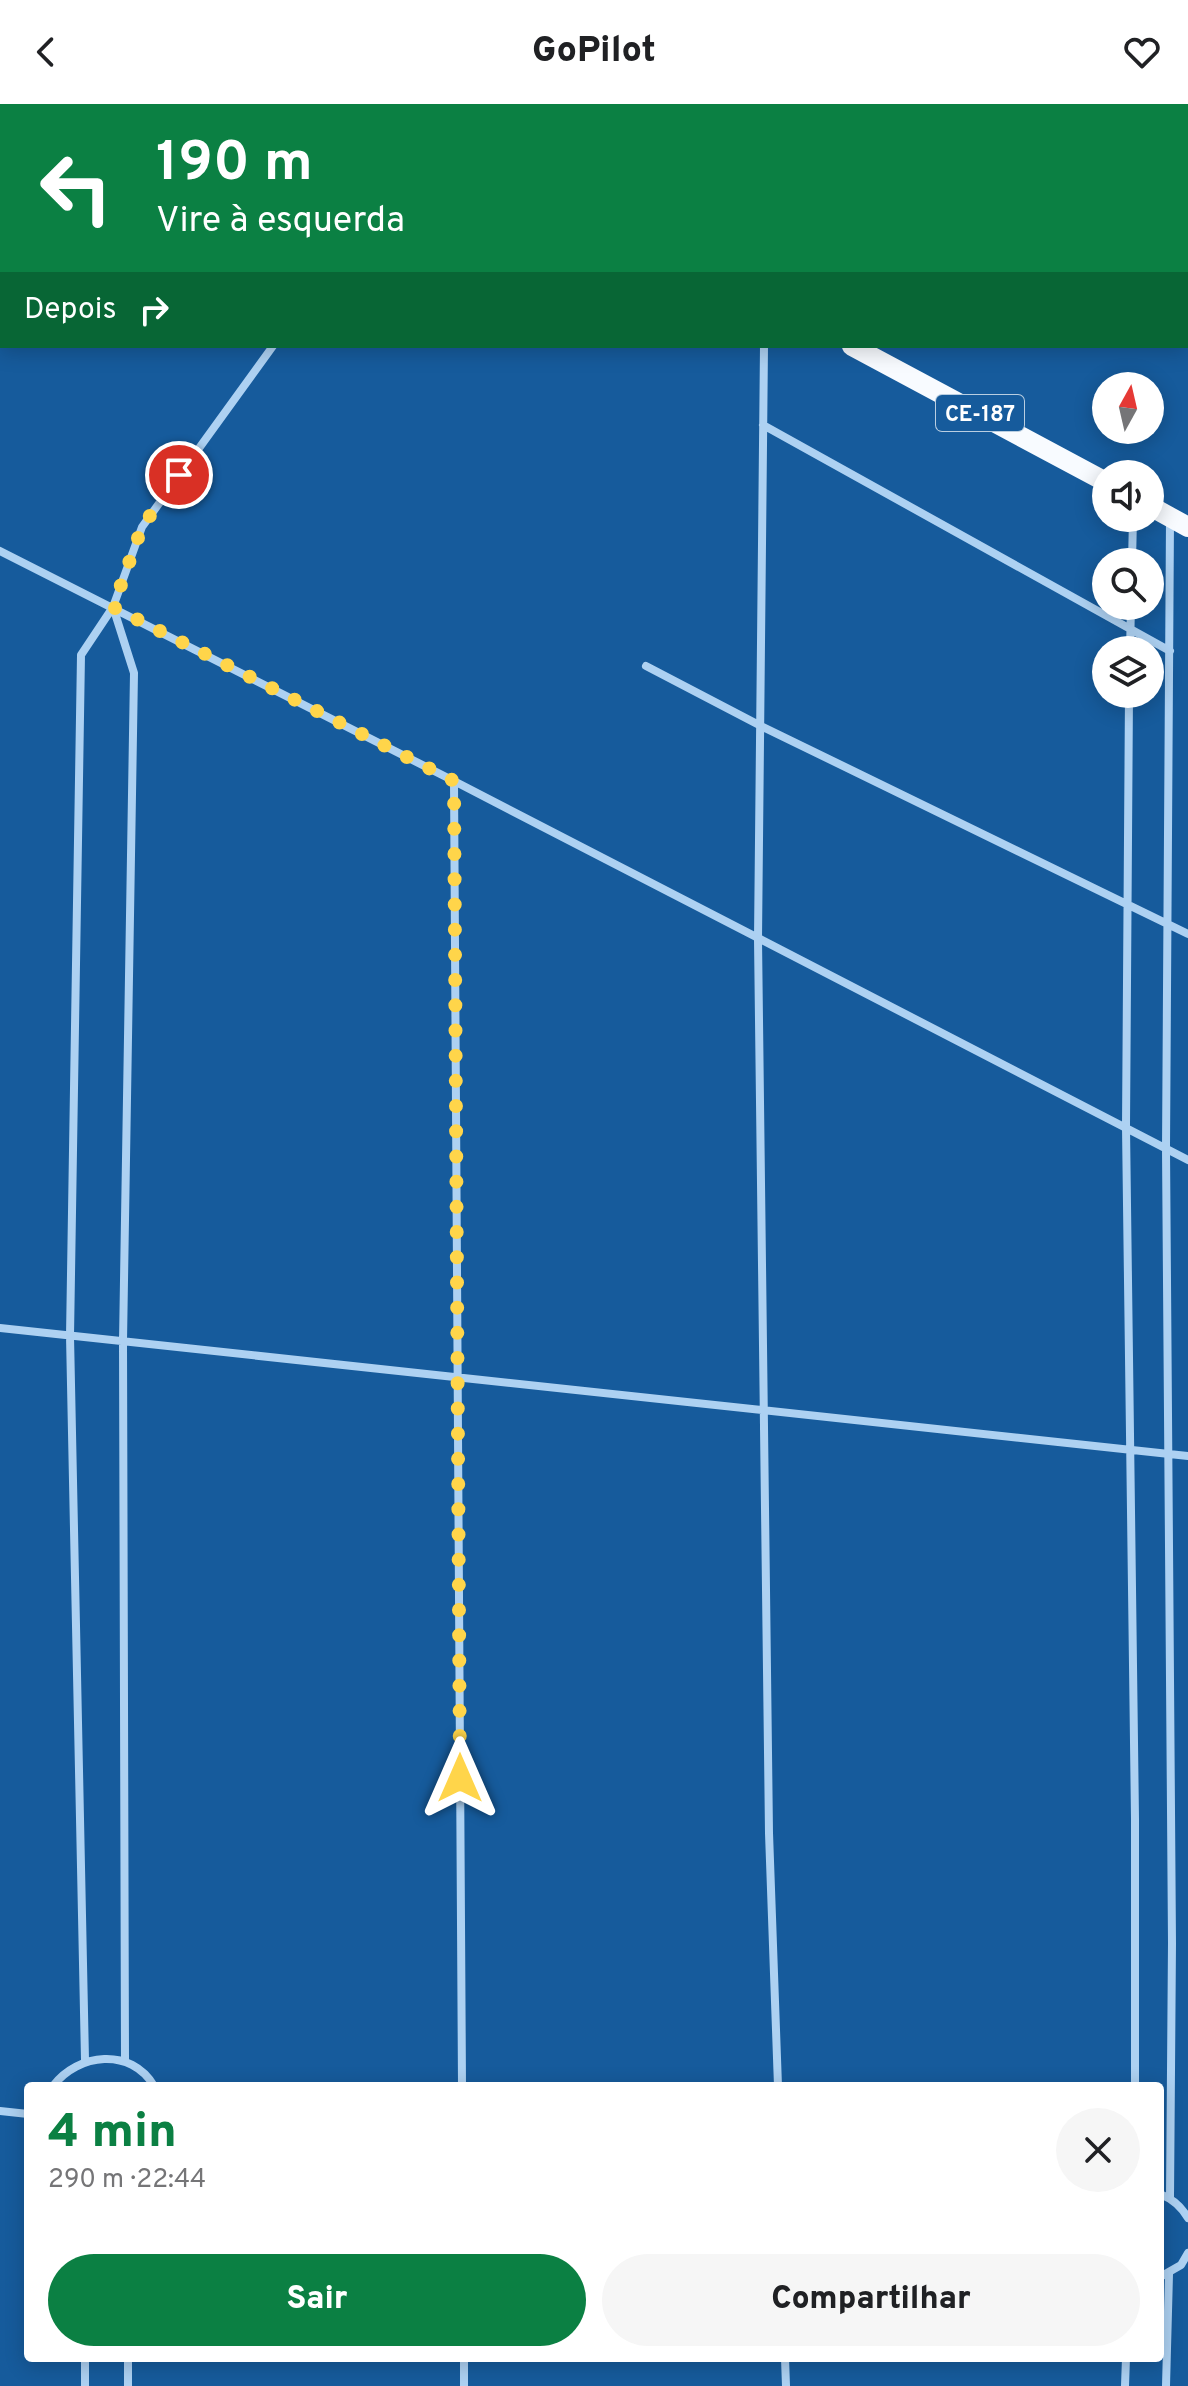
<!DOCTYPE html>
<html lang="pt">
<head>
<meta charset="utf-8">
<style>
  :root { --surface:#fff; --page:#f6f6f6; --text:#202124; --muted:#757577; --accent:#0b8043 }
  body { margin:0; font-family:Overpass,sans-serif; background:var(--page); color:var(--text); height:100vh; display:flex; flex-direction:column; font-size:30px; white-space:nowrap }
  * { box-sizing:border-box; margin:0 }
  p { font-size:26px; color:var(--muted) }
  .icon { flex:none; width:44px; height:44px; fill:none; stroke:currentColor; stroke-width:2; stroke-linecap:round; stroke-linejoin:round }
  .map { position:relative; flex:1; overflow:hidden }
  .sheet { position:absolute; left:24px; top:1978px; width:1140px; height:280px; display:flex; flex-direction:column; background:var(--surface); border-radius:8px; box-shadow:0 4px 20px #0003 }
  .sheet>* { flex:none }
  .hud { position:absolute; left:0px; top:0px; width:1188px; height:244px; box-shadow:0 4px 20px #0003; background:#0b8043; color:#fff; overflow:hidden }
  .needle { width:52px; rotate:8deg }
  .buttons { position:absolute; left:1092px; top:268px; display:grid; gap:16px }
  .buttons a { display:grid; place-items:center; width:72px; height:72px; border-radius:50%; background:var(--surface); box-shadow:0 4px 20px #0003; font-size:40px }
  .pin { position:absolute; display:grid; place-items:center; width:68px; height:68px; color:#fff; margin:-34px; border:4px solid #fff; border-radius:50%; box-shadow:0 2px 8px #0007 }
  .me { position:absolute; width:88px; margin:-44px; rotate:0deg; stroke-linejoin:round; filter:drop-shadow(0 0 6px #0008) }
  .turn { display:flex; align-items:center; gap:28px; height:168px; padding:0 24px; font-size:36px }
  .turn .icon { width:104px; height:104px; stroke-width:2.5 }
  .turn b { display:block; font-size:56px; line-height:68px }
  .then { display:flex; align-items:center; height:76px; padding:0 24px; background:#0003; gap:16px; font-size:30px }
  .round { display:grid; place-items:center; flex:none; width:84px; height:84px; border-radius:42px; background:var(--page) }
  .headline { display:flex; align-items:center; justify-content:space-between; height:136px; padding:0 24px }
  h1 { font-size:48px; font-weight:800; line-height:60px; color:var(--accent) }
  .action { display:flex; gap:16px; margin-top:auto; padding:16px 24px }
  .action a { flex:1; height:92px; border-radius:48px; background:var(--accent); color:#fff; font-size:32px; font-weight:800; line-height:92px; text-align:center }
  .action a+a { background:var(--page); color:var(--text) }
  header { display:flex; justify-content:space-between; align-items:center; height:104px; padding:0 24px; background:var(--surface); font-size:36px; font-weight:800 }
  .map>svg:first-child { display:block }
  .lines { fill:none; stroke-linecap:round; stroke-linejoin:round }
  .minor { stroke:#add1f2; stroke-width:8 }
  .primary { stroke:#f8fbff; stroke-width:20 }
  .route { stroke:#ffd54a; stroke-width:14; stroke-dasharray:0 25.2 }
  .labels { text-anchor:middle; stroke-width:8; stroke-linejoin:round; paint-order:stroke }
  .shield { fill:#165b9c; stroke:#b9cee1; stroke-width:2 }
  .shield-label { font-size:22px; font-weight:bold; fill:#fff }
</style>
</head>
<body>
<header><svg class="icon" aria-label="back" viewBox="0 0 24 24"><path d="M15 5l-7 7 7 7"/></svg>GoPilot<svg class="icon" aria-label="heart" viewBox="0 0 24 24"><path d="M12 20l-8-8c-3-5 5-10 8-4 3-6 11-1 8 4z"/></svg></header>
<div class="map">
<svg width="1188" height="2282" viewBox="0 0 1188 2282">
  <rect width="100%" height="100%" fill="#165b9c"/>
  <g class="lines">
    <path class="minor" d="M764 242 758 835 769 1729 778 1982
      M763 321 1170 547
      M0 447 454 677 1188 1056
      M1132 458 1133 414
      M113 503 134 569 123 1237 125 1957
      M1130 546 1131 502
      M646 562 761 622 1188 830
      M1129 590 1126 1023 1135 1715V1982
      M454 677 462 1982
      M0 1224 1188 1352
      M85 1956 70 1232 81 551 113 503 142 423 273 242
      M53 1982C78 1949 131 1943 154 1982
      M0 2007 28 2010
      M1160 2090C1173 2095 1181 2102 1188 2114
      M1170 2094 1172 1839 1166 1045 1170 415
      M1160 2173 1181 2161 1188 2149
      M128 2254V2282
      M464 2254V2282
      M785 2254 786 2282
      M85 2282V2254
      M1125 2282 1126 2254
      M1166 2282 1169 2170"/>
    <path class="primary" d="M249 0 254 2
      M852 242 1106 378
      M1150 402 1188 423"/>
  </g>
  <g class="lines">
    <path class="route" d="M179 371 142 423 113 503 454 677 460 1674"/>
  </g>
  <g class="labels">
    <rect class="shield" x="936" y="291" width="88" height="36" rx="6"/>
    <g class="shield-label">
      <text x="980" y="317">CE-187</text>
    </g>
  </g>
</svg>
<div class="buttons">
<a><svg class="needle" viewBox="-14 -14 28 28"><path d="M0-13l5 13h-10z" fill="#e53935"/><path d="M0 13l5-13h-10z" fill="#757577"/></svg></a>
<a><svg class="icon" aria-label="sound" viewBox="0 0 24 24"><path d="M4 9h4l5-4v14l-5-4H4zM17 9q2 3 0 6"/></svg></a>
<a><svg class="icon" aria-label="search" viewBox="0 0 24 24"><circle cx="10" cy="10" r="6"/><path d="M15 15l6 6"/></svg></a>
<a><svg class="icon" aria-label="layers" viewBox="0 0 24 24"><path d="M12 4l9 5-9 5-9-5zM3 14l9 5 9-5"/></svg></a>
</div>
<div class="pin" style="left:179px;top:371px;background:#d93025"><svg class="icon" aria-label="arrive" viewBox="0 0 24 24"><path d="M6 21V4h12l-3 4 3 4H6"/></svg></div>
<svg class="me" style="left:460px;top:1674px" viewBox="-20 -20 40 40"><path d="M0-17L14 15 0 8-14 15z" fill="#ffd54a" stroke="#fff" stroke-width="4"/></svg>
<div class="hud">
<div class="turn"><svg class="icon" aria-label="left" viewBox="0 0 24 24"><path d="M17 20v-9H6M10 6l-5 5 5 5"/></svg><div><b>190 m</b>Vire à esquerda</div></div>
<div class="then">Depois<svg class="icon" aria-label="right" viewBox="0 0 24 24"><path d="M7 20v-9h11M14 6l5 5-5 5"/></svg></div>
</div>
<section class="sheet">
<div class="headline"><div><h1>4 min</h1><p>290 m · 22:44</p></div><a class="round"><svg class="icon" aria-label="close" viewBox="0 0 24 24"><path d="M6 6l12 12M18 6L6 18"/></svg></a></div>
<div class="action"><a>Sair</a><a>Compartilhar</a></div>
</section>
</div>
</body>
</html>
